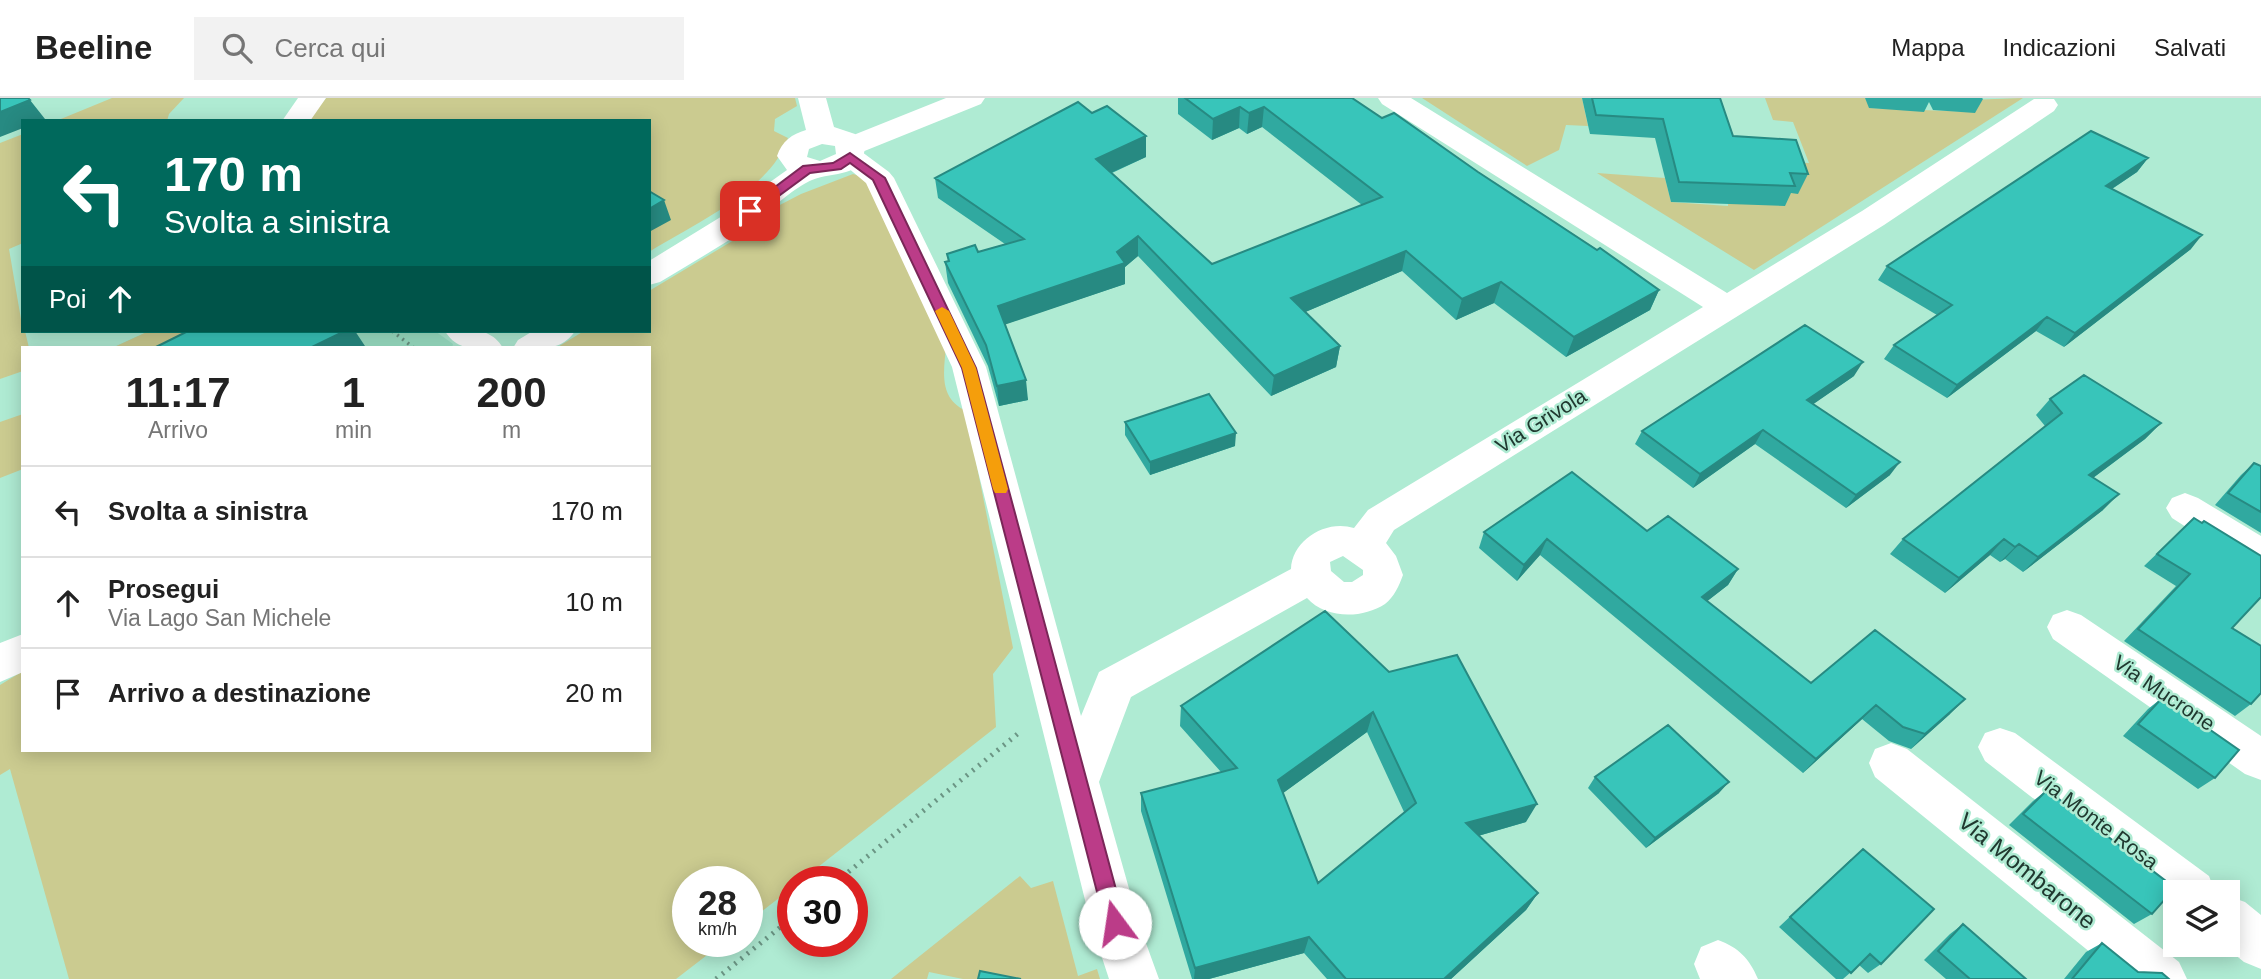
<!DOCTYPE html>
<html lang="it">
<head>
<meta charset="utf-8">
<style>
  :root { --surface:#fff; --page:#f2f2f2; --text:#222; --muted:#767676; --line:#e0e0e0 }
  body { margin:0; font-family:Arial,sans-serif; background:var(--page); color:var(--text); height:100vh; display:flex; flex-direction:column; font-size:26px; white-space:nowrap }
  * { box-sizing:border-box; margin:0 }
  p { font-size:23px; color:var(--muted) }
  .icon { flex:none; width:38px; height:38px; fill:none; stroke:currentColor; stroke-width:2; stroke-linecap:round; stroke-linejoin:round }
  .map { position:relative; flex:1; overflow:hidden }
  .panel { position:absolute; left:21px; top:248px; width:630px; height:406px; display:flex; flex-direction:column; background:var(--surface); border-radius:0px; box-shadow:0 4px 18px #0003 }
  .panel>* { flex:none }
  .banner { position:absolute; left:21px; top:21px; width:630px; height:214px; border-radius:0px; box-shadow:0 4px 18px #0003; background:#00695c; color:#fff; overflow:hidden }
  .buttons { position:absolute; left:2163px; top:782px; display:grid; gap:14px }
  .buttons a { display:grid; place-items:center; width:77px; height:77px; border-radius:0px; background:var(--surface); box-shadow:0 4px 18px #0003; font-size:35px }
  .speed { position:absolute; left:672px; top:768px; display:flex; gap:14px; font-size:35px; font-weight:700; text-align:center }
  .speed>* { display:grid; place-content:center; width:91px; height:91px; border-radius:50%; background:var(--surface); box-shadow:0 4px 18px #0003; line-height:1 }
  .speed small { font-size:18px; font-weight:400 }
  .speed .limit { border:10px solid #d22; background:#fff; color:#111 }
  .pin { position:absolute; display:grid; place-items:center; width:60px; height:60px; color:#fff; margin:-30px; border-radius:14px; box-shadow:0 4px 10px #0006 }
  .me { position:absolute; width:77px; margin:-38px; rotate:346deg; stroke-linejoin:round; filter:drop-shadow(0 0 5px #0008) }
  .turn { display:flex; align-items:center; gap:24px; height:147px; padding:0 28px; font-size:32px }
  .turn .icon { width:91px; height:91px; stroke-width:2.5 }
  .turn b { display:block; font-size:49px; line-height:60px }
  .then { display:flex; align-items:center; height:66px; padding:0 28px; background:#0003; gap:14px; font-size:26px }
  .eta { display:flex; justify-content:space-evenly; align-items:center; height:119px; text-align:center }
  .eta b { font-size:42px; font-weight:600; line-height:49px }
  ul { padding:0; list-style:none }
  li { display:flex; align-items:center; gap:21px; height:91px; padding:0 28px; border-top:2px solid var(--line) }
  li div { flex:1 }
  li b { display:block; font-size:26px }
  li em { font-style:normal }
  header { display:flex; align-items:center; gap:42px; box-sizing:border-box; height:98px; padding:0 35px; background:var(--surface); border-bottom:2px solid var(--line) }
  header strong { font-size:33px }
  nav { display:flex; gap:38px; margin-inline-start:auto; font-size:24px }
  .search { width:490px; height:63px; background:var(--page); display:flex; align-items:center; gap:18px; box-sizing:border-box; padding:0 24px; border-radius:0px; color:var(--muted); font-size:26px }
  .map>svg:first-child { display:block }
  .built { fill:#9be1c5 }
  .green { fill:#cbcb90 }
  .lines { fill:none; stroke-linecap:round; stroke-linejoin:round }
  .path-far1 { stroke:#6b9584; stroke-width:3.5; stroke-dasharray:2 4.5; stroke-linecap:butt }
  .path { stroke:#6b9584; stroke-width:5; stroke-dasharray:2 6; stroke-linecap:butt }
  .street { fill:#fff; fill-rule:evenodd }
  .secondary { fill:#fff; fill-rule:evenodd }
  .wall { fill:#30a9a0; fill-rule:evenodd }
  .shaded-wall { fill:#278a82 }
  .building { fill:#38c5ba; stroke:#278a82; stroke-width:2; fill-rule:evenodd }
  .route { fill:#bb3c88; stroke:#7a2758; stroke-width:2 }
  .slow { fill:#f59e0b }
  .labels { text-anchor:middle; stroke-width:5; stroke-linejoin:round; paint-order:stroke }
  .street-label { font-size:21px; fill:#20382f; stroke:#afebd3 }
  .near-street-label { font-size:24px; fill:#20382f; stroke:#afebd3 }
</style>
</head>
<body>
<header>
<strong>Beeline</strong>
<div class="search"><svg class="icon" aria-label="search" viewBox="0 0 24 24"><circle cx="10" cy="10" r="6"/><path d="M15 15l6 6"/></svg>Cerca qui</div>
<nav><a>Mappa</a><a>Indicazioni</a><a>Salvati</a></nav>
</header>
<div class="map">
<svg width="2261" height="881" viewBox="0 0 2261 881">
  <rect width="100%" height="100%" fill="#afebd3"/>
  <path class="built" d="M149 233H435L453 246 452 250H112Z"/>
  <path class="green" d="M112 0H184L169 16 167 23H56Z
    M326 0H795L797 8 775 21 774 33 788 40C771 92 694 126 649 154V23H308Z
    M1422 0H1582L1588 28 1566 27 1559 52 1527 68Z
    M1765 0H1865L1870 10 1974 14 1968 2 2023 0 1754 172 1597 75 1665 80 1671 104 1728 108V104L1788 64 1809 65 1793 24 1773 22Z
    M23 36V145L9 151 23 233H25L29 250H23V273L0 281V45Z
    M853 76 866 80 946 248C944 273 938 300 966 313L1013 550 993 576 996 629 799 784H793V789L747 825V784H688V844H724L676 881H69L10 671 0 677V587L23 573V653H649V250H556L584 233H649V193L759 127 755 120 801 96Z
    M149 233H240L209 250H112Z
    M23 316V371L0 380V324Z
    M1020 778 1031 790 1053 783 1078 878 1097 871 1100 881H963L929 874 927 881H891Z"/>
  <g class="lines">
    <path class="path-far1" d="M392 233 414 250"/>
    <path class="path" d="M836 784 1020 634
      M716 881 793 819"/>
    <path class="street" d="M298 0H326L310 23H282Z
      M946 0H985L981 6 862 54 889 74 894 80 986 269 1081 618 1099 574 1291 471C1292 442 1326 421 1354 430L1368 412 1703 209 1382 6 1378 0H1411L1727 195 1862 113 2034 1H2054L2058 7 2054 13 1884 127 1394 432 1386 445 1396 458 1403 477C1399 488 1394 499 1385 506 1362 521 1326 521 1307 500L1131 599 1099 684 1139 826 1159 881H1109L1091 826 952 269 866 85 835 59 840 53 837 48 841 42ZM1343 458 1363 472V477L1352 484H1344L1331 473 1330 464Z
      M445 233C468 232 490 228 503 250 480 251 458 255 445 233Z
      M2185 395 2198 400 2261 438V472L2247 468 2172 420 2166 410 2172 400Z
      M2067 512 2081 517 2261 638V682L2245 676 2053 541 2047 529 2053 517Z
      M2000 630 2015 635 2209 778 2215 794H2175V810L1985 663 1978 649 1985 635Z
      M1891 645 1907 651 2179 864 2187 881H2123L1875 679 1869 665 1875 651Z
      M2228 798 2245 804 2261 817V871L2244 864 2223 847H2228Z
      M1718 842C1739 850 1749 860 1758 881H1700L1694 866 1701 849Z"/>
    <path class="secondary" d="M798 0H826L834 29 855 36 865 48C863 81 834 73 812 82 794 89 761 120 743 133 716 151 688 167 660 184L649 187V163L719 120 787 72 777 58C782 43 792 36 806 32ZM822 46 835 48 836 56 820 63 807 59 809 51Z
      M533 233H575C561 255 536 250 513 250L518 242Z
      M23 536V574L0 584V545Z"/>
  </g>
  <path class="wall" d="M1178 0H1352L1382 20 1478 74 1659 192 1650 212 1566 259 1494 205 1456 222 1402 173 1305 214 1340 248 1336 269 1271 298 1138 158 1125 169V186L1005 226 1028 302 999 308 988 268 948 185 945 164 948 163 947 156 978 154 1005 146 938 100 935 80 1146 59 1112 75 1212 166 1362 107 1262 29 1247 36 1239 30 1212 42 1178 16Z
    M1582 0H1720L1733 38 1808 76 1798 96 1791 95 1785 108 1671 104 1655 40 1590 36Z
    M1865 0H1982L1983 1 1975 15 1933 12 1929 4 1924 14 1869 10Z
    M2148 60 2137 74 2112 91 2191 151 2064 249 2036 233 1947 300 1884 261 1894 247 1937 217 1878 182 1887 168Z
    M1854 278 1813 306 1890 377 1846 410 1755 346 1693 390 1635 346 1642 333Z
    M2050 301 2161 325 2145 341 2093 380 2103 412 2023 474 2005 461 2000 464 1990 457 1945 495 1890 456 1903 441 2045 328 2036 317Z
    M1125 324 1235 348 1150 377 1125 337Z
    M2254 365 2261 368V435L2215 407 2241 377Z
    M2194 420 2201 425 2232 530 2251 606 2235 618 2124 543 2176 488 2144 468Z
    M1647 433 1738 471 1728 487 1707 503 1811 585 1950 616 1911 651 1889 643 1862 621 1803 675 1540 457 1517 483 1479 450 1484 434Z
    M1325 513 1526 724 1478 738 1538 795 1526 812 1451 881H1327L1304 855 1209 881H1192L1141 713V695L1221 674 1180 628 1181 608ZM1367 634 1404 714 1318 785 1283 695Z
    M2163 599 2215 680 2198 691 2123 638 2148 611Z
    M1595 679 1719 695 1646 750 1588 690Z
    M2047 692 2152 816 2134 826 2009 727 2033 703Z
    M1851 761 1881 866 1868 875 1859 867 1843 881H1836L1779 829Z
    M1963 826 2026 881H1946L1924 862 1950 836Z
    M2102 845 2138 874 2169 881H2064L2086 854Z"/>
  <path class="shaded-wall" d="M30 2 45 21 41 23H23V30L0 39V14Z
    M1240 9 1239 30 1212 42 1213 21Z
    M1264 9 1262 29 1247 36 1249 15Z
    M1146 38V59L1097 81 1096 61Z
    M2148 60 2137 74 2095 102 2106 88Z
    M664 102 671 122 649 134V111Z
    M2202 137 2191 151 2064 249 2075 235Z
    M1138 138V158L1125 169V186L1001 228 998 208 1117 154Z
    M1406 153 1402 173 1289 221 1291 200Z
    M1501 184 1494 205 1456 222 1462 201Z
    M1659 192 1650 212 1566 259 1574 239Z
    M2047 219 2036 233 1947 300 1957 287Z
    M345 233H355L365 248 361 250H310Z
    M1340 248 1336 269 1271 298 1274 278Z
    M1863 264 1854 278 1799 316 1807 302Z
    M1026 282 1028 302 999 308 997 288Z
    M2161 325 2145 341 2074 394 2089 377Z
    M1763 332 1755 346 1693 390 1700 376Z
    M1236 335 1235 348 1150 377V364Z
    M1900 364 1890 377 1846 410 1856 397Z
    M2119 396 2103 412 2023 474 2038 459Z
    M1547 441 1540 457 1517 483 1524 467Z
    M2004 441 1990 457 1945 495 1959 480Z
    M2019 446 2005 461 2000 464 2015 449Z
    M1738 471 1728 487 1692 515 1702 499Z
    M1965 601 1950 616 1911 651 1925 636Z
    M1876 607 1862 621 1803 675 1816 661Z
    M1373 614 1367 634 1275 701 1278 682Z
    M1729 684 1719 695 1646 750 1655 740Z
    M1537 706 1526 724 1457 744 1466 725Z
    M1538 795 1526 812 1451 881H1444Z
    M1309 839 1304 855 1209 881H1194L1195 870Z"/>
  <path class="building" d="M0 0H28L30 2 0 14Z
    M1185 0H1352L1382 20 1394 15 1478 74 1597 152 1600 150 1659 192 1574 239 1501 184 1462 201 1406 153 1291 200 1340 248 1274 278 1138 138 1117 154 1125 165 998 208 1026 282 997 288 986 247 945 164 949 163 947 156 975 147 978 154 1024 141 935 80 1078 4 1092 15 1107 8 1146 38 1096 61 1212 166 1382 99 1264 9 1249 15 1240 9 1213 21Z
    M1592 0H1720L1733 38 1796 42 1808 76 1790 75 1795 88 1679 84 1663 21 1596 17Z
    M2091 33 2148 60 2106 88 2202 137 2075 235 2047 219 1957 287 1894 247 1952 207 1887 168Z
    M649 93 664 102 649 111Z
    M1805 227 1863 264 1807 302 1900 364 1856 397 1763 332 1700 376 1642 333Z
    M188 233H345L310 250H154Z
    M2084 277 2161 325 2089 377 2119 396 2038 459 2019 446 2015 449 2004 441 1959 480 1903 441 2062 315 2050 301Z
    M1209 296 1236 335 1150 364 1125 324Z
    M2254 365 2261 368V414L2228 395Z
    M1572 374 1647 433 1668 418 1738 471 1702 499 1811 585 1875 532 1965 601 1925 636 1903 629 1876 607 1816 661 1547 441 1524 467 1484 434Z
    M2194 420 2202 425 2204 423 2261 458V499L2232 530 2261 548V595L2251 606 2138 531 2190 476 2157 456Z
    M1325 513 1389 574 1457 557 1537 706 1466 725 1538 795 1444 881H1346L1309 839 1195 870 1141 695 1237 670 1181 608ZM1373 614 1416 705 1318 785 1278 682Z
    M2163 599 2239 652 2215 680 2138 626Z
    M1668 627 1729 684 1655 740 1595 679Z
    M2047 692 2175 790 2152 816 2023 716Z
    M1863 751 1934 811 1881 866 1870 856 1851 875 1790 819Z
    M1963 826 2026 881H1970L1938 853Z
    M2102 845 2138 874 2162 875 2169 881H2072Z
    M980 873 1021 881H978Z"/>
  <path class="route" d="M850 55 885 80 976 270 1125 825 1122 832 1115 835 1108 832 1105 825 962 270 873 82 850 65 841 71 810 75 754 116H745L743 113 803 68 833 65Z"/>
  <path class="slow" d="M942 209 949 213 976 270 1008 391 1006 395H995L993 391 962 270 935 213Z"/>
  <g class="labels">
    <g class="street-label">
      <text transform="translate(1541 323) rotate(-32)" y="7">Via Grivola</text>
      <text transform="translate(2164 595) rotate(34)" y="7">Via Mucrone</text>
      <text transform="translate(2096 722) rotate(37)" y="7">Via Monte Rosa</text>
    </g>
    <g class="near-street-label">
      <text transform="translate(2027 773) rotate(39)" y="8">Via Mombarone</text>
    </g>
  </g>
</svg>
<div class="buttons">
<a><svg class="icon" aria-label="layers" viewBox="0 0 24 24"><path d="M12 4l9 5-9 5-9-5zM3 14l9 5 9-5"/></svg></a>
</div>
<div class="speed"><div>28<small>km/h</small></div><div class="limit">30</div></div>
<div class="pin" style="left:750px;top:113px;background:#d93025"><svg class="icon" aria-label="arrive" viewBox="0 0 24 24"><path d="M6 21V4h12l-3 4 3 4H6"/></svg></div>
<svg class="me" style="left:1115px;top:825px" viewBox="-20 -20 40 40"><circle r="19" fill="#fff"/><path d="M0-13L10 11 0 6-10 11z" fill="#bb3c88"/></svg>
<div class="banner">
<div class="turn"><svg class="icon" aria-label="left" viewBox="0 0 24 24"><path d="M17 20v-9H6M10 6l-5 5 5 5"/></svg><div><b>170 m</b>Svolta a sinistra</div></div>
<div class="then">Poi<svg class="icon" aria-label="ahead" viewBox="0 0 24 24"><path d="M12 20V5M6 11l6-6 6 6"/></svg></div>
</div>
<section class="panel">
<div class="eta">
<div><b>11:17</b><p>Arrivo</p></div>
<div><b>1</b><p>min</p></div>
<div><b>200</b><p>m</p></div>
</div>
<ul>
<li><svg class="icon" aria-label="left" viewBox="0 0 24 24"><path d="M17 20v-9H6M10 6l-5 5 5 5"/></svg><div><b>Svolta a sinistra</b></div><em>170 m</em></li>
<li><svg class="icon" aria-label="ahead" viewBox="0 0 24 24"><path d="M12 20V5M6 11l6-6 6 6"/></svg><div><b>Prosegui</b><p>Via Lago San Michele</p></div><em>10 m</em></li>
<li><svg class="icon" aria-label="arrive" viewBox="0 0 24 24"><path d="M6 21V4h12l-3 4 3 4H6"/></svg><div><b>Arrivo a destinazione</b></div><em>20 m</em></li>
</ul>
</section>
</div>
</body>
</html>
